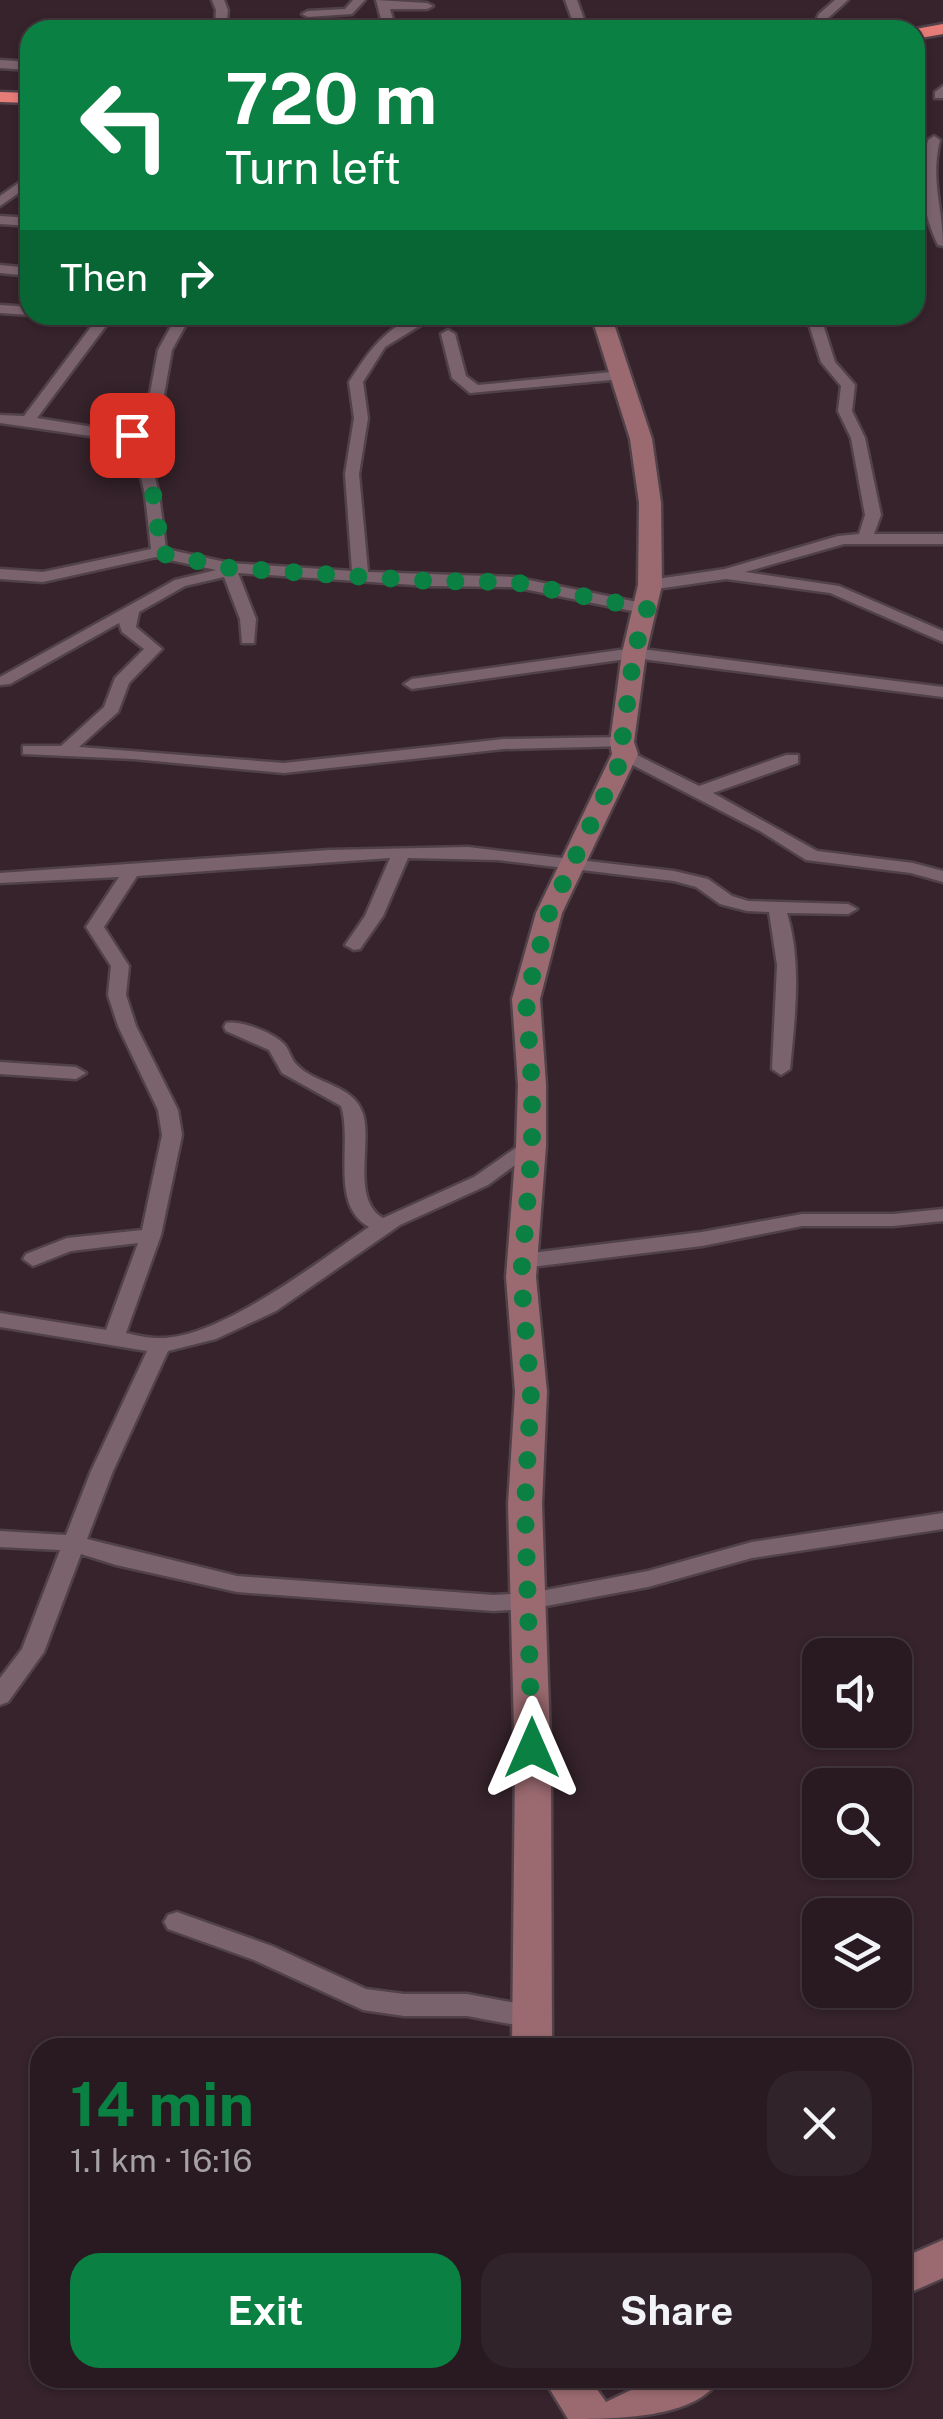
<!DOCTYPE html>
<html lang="en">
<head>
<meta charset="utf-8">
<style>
  :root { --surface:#281a20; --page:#302329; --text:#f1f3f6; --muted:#a5a1a5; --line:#44383e; --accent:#0b8043 }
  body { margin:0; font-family:"Public Sans",sans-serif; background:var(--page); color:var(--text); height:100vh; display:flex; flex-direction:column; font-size:38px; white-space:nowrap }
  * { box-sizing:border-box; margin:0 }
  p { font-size:32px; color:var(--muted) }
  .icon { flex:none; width:55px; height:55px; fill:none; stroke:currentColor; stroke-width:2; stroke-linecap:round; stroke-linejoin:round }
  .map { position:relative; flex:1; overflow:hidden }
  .drawer { position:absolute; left:30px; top:2038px; width:882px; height:350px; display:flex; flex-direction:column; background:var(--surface); border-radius:30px; box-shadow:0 2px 8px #0004,0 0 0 2px var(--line) }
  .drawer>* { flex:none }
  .guide { position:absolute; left:20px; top:20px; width:905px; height:305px; border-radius:30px; box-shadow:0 2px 8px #0004,0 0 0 2px var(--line); background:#0b8043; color:#fff; overflow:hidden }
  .buttons { position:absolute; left:802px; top:1638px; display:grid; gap:20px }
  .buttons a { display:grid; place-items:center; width:110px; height:110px; border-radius:20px; background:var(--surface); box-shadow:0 2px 8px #0004,0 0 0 2px var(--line); font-size:50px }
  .pin { position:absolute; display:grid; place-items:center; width:85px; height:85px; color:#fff; margin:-42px; border-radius:20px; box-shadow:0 5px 15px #0006 }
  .me { position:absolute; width:110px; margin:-55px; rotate:0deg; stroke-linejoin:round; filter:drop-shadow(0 0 8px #0008) }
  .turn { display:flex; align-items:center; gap:35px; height:210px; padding:0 40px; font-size:45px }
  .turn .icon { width:130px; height:130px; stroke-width:2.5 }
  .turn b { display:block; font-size:70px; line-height:85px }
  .then { display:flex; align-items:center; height:95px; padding:0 40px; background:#0003; gap:20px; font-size:38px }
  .round { display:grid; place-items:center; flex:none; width:105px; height:105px; border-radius:30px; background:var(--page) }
  .head { display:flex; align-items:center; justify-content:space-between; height:170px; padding:0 40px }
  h1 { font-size:60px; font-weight:700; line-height:75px; color:var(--accent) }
  .action { display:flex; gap:20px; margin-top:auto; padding:20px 40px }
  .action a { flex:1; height:115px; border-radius:30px; background:var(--accent); color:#fff; font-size:40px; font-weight:700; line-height:115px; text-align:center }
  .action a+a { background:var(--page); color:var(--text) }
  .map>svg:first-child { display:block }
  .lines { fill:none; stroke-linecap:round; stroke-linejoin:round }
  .street-casing { stroke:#514148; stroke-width:5 }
  .secondary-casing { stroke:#514148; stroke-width:5 }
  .highway-casing { stroke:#514148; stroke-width:5 }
  .street { fill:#7a636d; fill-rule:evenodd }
  .secondary { fill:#9a6a70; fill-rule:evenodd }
  .highway { fill:#e67c78; fill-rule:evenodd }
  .route { stroke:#0b8043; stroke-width:18; stroke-dasharray:0 32.4 }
</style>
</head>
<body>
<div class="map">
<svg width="943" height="2419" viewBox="0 0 943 2419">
  <rect width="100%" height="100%" fill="#36232b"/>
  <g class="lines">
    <g class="street-casing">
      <path id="street" d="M212 0H224L228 10 226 30H153L159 27 215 25 216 10Z
        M353 0H365L352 14 308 17 302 14 308 11 345 9Z
        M376 0 427 3 433 6 427 9H390L396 30H384Z
        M565 0H577L588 30H576Z
        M835 0H848L828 18 823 30H811L819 14Z
        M0 60 30 62V70L0 68Z
        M943 86V98H935V92Z
        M934 136 940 140C930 181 943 207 943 246L938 245C921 211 919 176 928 140Z
        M30 175V185L0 206V196Z
        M0 216 30 218V226L0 224Z
        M0 265 30 268V276L0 273Z
        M0 305 30 307V315L0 313Z
        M100 315H114L37 418 124 432 146 415 158 350 175 319H123L116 315H191L172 350 160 417 138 435 145 439 159 494 166 549 230 563 352 571 345 474 354 418 349 382C370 349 393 315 437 315L385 347 363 382 368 418 359 474 368 572 514 577 647 604 655 609 647 614 514 587 429 586 238 573 256 619 254 643H242L240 619 224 577 185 586 139 612 136 627 162 649 129 683 118 712 79 747 284 763 504 739 622 737 628 738V746L504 749 284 773 133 759 23 754V746H61L104 707 115 678 144 649 122 632 119 623 10 684 0 685V677L175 580 216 570 156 557 43 582 0 579V569L43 572 151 549 145 494 132 442 0 423V415L24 416Z
        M806 315H820L835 362 855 385 852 411 865 438 881 515 874 534H943V544H844L745 572 839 586 943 631V642L830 593 726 579 650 590 642 585 650 580 725 569 838 536 859 534 865 515 851 438 838 411 841 386 821 362Z
        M448 330 455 334 466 376 478 385 622 371 629 375 622 379 470 393 452 378 441 334Z
        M634 648 943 687V697L634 658 412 689 404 684 412 679Z
        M625 749 699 786 786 755H798V763L713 793 817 851 913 863 943 871V882L911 873 806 860 760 831 619 758 617 754Z
        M468 847 674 871 708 879 732 896 748 901 848 904 857 909 848 914 787 913C802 962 795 1018 790 1069L781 1075 772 1069 777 965 769 912 747 911 720 904 696 887 674 881 498 860 408 858 383 916 360 949 354 950 345 945 365 916 390 858 137 876 104 927 129 966 126 995 136 1026 178 1110 182 1135 161 1235 126 1333C136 1335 146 1338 157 1338 217 1341 319 1261 369 1227 329 1205 353 1143 341 1106L282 1073 269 1050 226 1031 224 1027 226 1023C241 1020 274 1033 284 1044 289 1049 291 1059 296 1064 315 1085 354 1084 363 1114 372 1144 351 1200 383 1218L474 1177 524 1142H538L541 1146 488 1185 400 1225 276 1311 216 1339 168 1351 113 1471 87 1539 237 1576 494 1595 530 1593 648 1571 752 1542 943 1513V1529L752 1558 648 1587 530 1609 494 1611 237 1592 116 1565 81 1554 44 1652 8 1702 0 1705V1678L22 1649 60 1550 0 1547V1531L66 1535 91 1471 147 1351 0 1327V1313L106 1330 138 1243 71 1251 33 1266 23 1259 26 1254 67 1238 142 1230 162 1135 158 1110 118 1026 108 995 111 966 86 927 119 877 0 883V873L329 850Z
        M0 1062 76 1067 86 1073 76 1079 0 1074Z
        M943 1209V1221L893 1226H802L702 1246 523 1268 513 1261 523 1254 702 1232 802 1214H893Z
        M177 1912 272 1946 366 1989 404 1994H467L532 2006 541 2009 545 2017 541 2025 532 2028 467 2016H404L363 2010 254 1960 168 1929 164 1922 168 1915Z"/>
    </g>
    <g class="secondary-casing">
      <path id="secondary" d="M591 315H611L652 439 661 503 662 585 646 653 634 742 638 754 562 913 540 999 546 1085V1146L536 1277 547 1392 542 1504 551 1766 552 2048H512L515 1766 508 1504 515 1392 506 1277 516 1146 518 1085 512 999 536 913 612 754 610 742 622 653 638 585 639 503 630 439Z
        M943 2240V2278L902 2296V2258Z
        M543 2378H589L606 2402 656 2378H720C698 2419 613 2419 568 2419Z"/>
    </g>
    <g class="highway-casing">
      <path id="highway" d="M943 24V34L915 39V30H910Z
        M0 92 30 93V103L0 102Z"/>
    </g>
    <use href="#street" class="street"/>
    <use href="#secondary" class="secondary"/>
    <use href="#highway" class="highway"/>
  </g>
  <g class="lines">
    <path class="route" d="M132 435C147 446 162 532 159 553L230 568 429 581 514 582 647 609 634 653 622 742 624 754 549 913 526 999 532 1085V1146L521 1277 531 1392 525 1504 532 1748"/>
  </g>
</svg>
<div class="buttons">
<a><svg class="icon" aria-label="sound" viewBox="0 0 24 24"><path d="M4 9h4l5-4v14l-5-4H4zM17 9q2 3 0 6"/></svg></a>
<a><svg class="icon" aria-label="search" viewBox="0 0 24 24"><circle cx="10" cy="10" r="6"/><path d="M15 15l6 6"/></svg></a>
<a><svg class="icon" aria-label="layers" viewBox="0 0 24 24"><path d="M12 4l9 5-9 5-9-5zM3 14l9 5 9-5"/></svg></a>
</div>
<div class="pin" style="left:132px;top:435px;background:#d93025"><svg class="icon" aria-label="arrive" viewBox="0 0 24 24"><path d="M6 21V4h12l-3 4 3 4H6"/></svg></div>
<svg class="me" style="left:532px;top:1748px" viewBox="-20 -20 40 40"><path d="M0-17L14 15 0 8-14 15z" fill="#0b8043" stroke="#fff" stroke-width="4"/></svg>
<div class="guide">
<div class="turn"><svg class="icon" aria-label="left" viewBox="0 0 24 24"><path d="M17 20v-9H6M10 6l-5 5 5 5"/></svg><div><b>720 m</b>Turn left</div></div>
<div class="then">Then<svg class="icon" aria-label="right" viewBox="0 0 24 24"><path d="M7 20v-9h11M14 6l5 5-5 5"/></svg></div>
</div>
<section class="drawer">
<div class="head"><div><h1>14 min</h1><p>1.1 km · 16:16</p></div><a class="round"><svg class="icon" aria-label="close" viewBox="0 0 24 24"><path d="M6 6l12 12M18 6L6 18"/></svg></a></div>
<div class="action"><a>Exit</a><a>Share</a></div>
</section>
</div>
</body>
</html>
